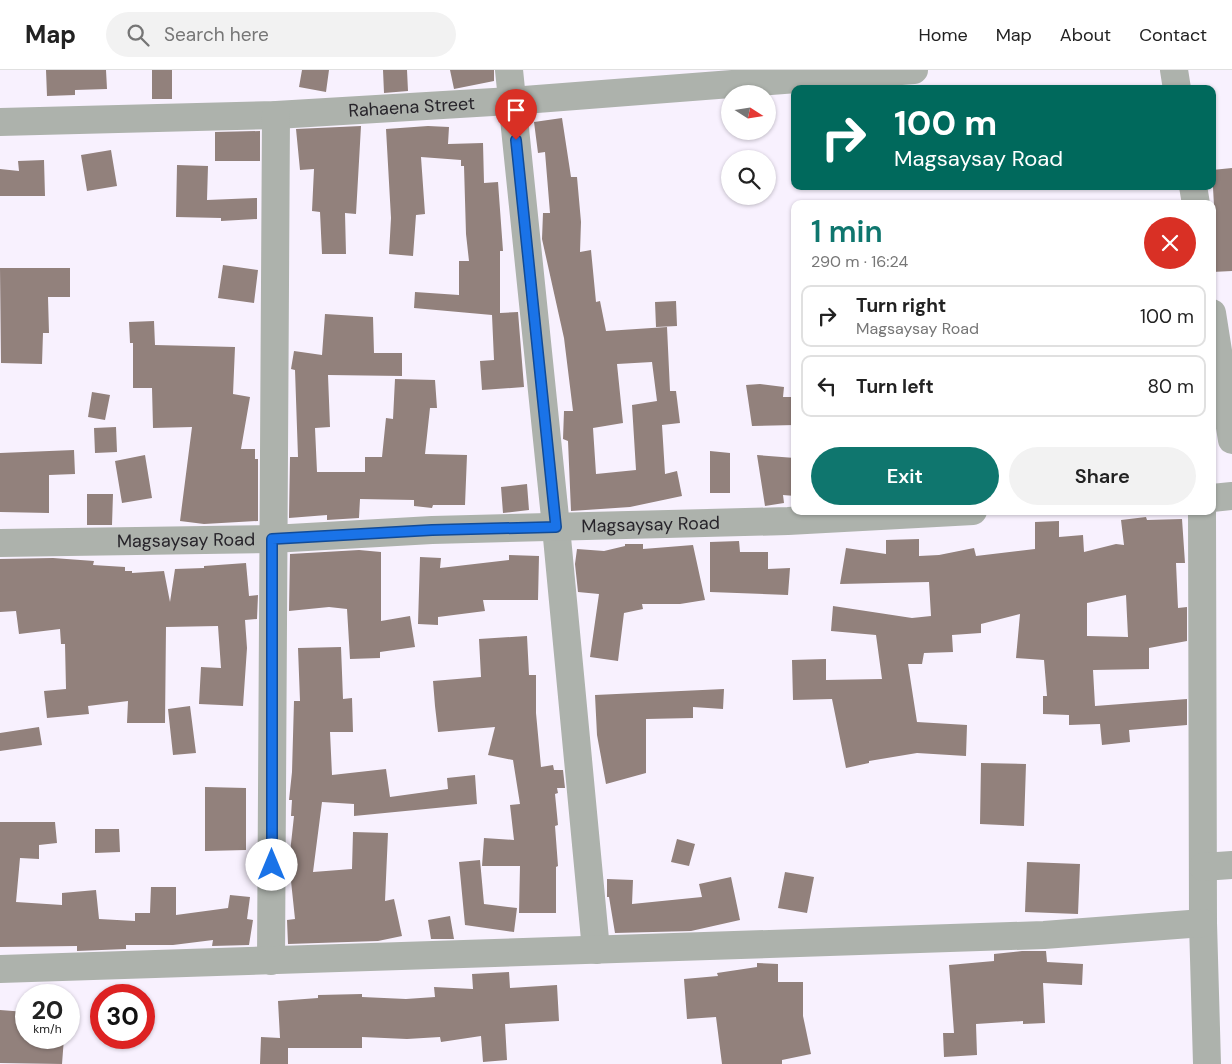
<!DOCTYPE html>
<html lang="en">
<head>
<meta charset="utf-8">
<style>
  :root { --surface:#fff; --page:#f2f2f2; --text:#222; --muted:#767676; --line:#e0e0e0; --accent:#0f766e }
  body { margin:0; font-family:"DM Sans",sans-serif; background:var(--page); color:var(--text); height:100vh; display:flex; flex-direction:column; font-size:19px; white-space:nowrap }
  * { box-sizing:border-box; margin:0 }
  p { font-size:16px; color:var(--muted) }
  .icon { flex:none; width:28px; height:28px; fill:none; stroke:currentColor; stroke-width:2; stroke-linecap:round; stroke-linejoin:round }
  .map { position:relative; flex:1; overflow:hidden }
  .panel { position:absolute; left:791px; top:130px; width:425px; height:315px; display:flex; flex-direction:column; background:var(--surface); border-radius:10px; box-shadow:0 1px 4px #0004 }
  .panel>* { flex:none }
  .banner { position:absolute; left:791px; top:15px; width:425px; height:105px; border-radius:10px; box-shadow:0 1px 4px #0004; background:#00695c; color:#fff; overflow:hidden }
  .needle { width:32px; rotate:102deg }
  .controls { position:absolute; left:721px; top:15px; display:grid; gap:10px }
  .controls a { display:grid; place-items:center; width:55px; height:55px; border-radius:50%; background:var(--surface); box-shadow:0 1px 4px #0004; font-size:25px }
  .speed { position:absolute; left:15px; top:914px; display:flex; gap:10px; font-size:25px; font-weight:700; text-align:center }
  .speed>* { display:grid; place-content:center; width:65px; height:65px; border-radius:50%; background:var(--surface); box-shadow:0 1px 4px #0004; line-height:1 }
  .speed small { font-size:12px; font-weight:400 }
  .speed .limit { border:8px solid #d22; background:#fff; color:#111 }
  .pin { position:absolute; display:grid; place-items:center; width:42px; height:42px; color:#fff; margin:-51px -21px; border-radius:50% 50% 50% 0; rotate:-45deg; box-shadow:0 0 5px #0007 }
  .pin .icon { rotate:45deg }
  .me { position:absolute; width:55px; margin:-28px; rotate:0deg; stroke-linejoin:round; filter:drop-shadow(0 0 4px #0008) }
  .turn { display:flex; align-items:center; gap:18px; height:105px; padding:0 20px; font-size:22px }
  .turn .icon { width:65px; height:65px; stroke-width:2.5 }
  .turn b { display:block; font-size:35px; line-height:42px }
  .round { display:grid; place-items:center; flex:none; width:52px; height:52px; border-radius:26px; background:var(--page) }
  .summary { display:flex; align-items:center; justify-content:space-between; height:85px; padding:0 20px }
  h1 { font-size:30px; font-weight:600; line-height:38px; color:var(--accent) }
  .action { display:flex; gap:10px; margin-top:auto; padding:10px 20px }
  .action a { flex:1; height:58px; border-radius:30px; background:var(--accent); color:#fff; font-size:20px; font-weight:600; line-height:58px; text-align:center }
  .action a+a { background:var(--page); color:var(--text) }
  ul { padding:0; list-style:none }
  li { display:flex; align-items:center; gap:15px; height:62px; margin:0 10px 8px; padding:0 10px; border:2px solid var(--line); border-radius:10px }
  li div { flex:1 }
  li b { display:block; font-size:19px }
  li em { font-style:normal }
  header { display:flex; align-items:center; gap:30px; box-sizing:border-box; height:70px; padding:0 25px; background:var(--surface); border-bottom:1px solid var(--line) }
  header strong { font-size:24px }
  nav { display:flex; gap:28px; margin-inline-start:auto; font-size:18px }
  .search { width:350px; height:45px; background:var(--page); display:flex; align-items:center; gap:12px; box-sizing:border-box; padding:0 18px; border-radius:28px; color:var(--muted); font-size:19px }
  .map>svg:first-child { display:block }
  .building { fill:#92817c; fill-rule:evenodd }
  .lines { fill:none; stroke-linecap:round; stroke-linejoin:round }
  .minor { stroke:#adb2ac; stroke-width:28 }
  .route-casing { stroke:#114b97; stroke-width:12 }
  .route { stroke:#1a73e8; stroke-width:9 }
  .labels { text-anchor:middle; stroke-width:4; stroke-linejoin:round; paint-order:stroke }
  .street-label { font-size:18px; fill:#27242a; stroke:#f8f1fe }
</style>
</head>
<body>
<header>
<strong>Map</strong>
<div class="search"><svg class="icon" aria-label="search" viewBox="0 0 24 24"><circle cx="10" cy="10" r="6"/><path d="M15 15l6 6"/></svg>Search here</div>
<nav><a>Home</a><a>Map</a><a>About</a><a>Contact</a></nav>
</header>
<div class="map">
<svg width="1232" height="994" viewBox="0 0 1232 994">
  <rect width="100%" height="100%" fill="#f8f1fe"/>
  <path class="building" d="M46 0H106L107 19 75 20V25L47 26Z
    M152 0H172V29H152Z
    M302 0H329L326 22 299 17Z
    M383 0H407L408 21 384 23Z
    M450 0H494V11L454 19Z
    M562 48 571 107H577L581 152 580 182 591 180 596 232 600 231 606 261 667 257 670 321H676L680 353 662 355 665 404 677 401 682 426 630 437 571 441 568 371 563 369 564 341H573L564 268 542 169 543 143H550L545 82 538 83 534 52ZM652 292 657 331 632 335 636 400 596 404 593 358 623 353 617 294Z
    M361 56 356 144 345 143 346 184H322L320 142 312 141 314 99 300 100 296 59Z
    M428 56 449 57 448 74 483 73 484 113 498 112 503 181H500V243L518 242 524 317 482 320 480 291 494 290 492 245 414 238 415 222 459 225V191H469L466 164 464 96H461V90L421 87 425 144 416 145 413 186 389 184 391 148 386 59Z
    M260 61V91H215V62Z
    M111 80 117 116 87 121 81 85Z
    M44 90 45 126H0V99L19 101 18 91Z
    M177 95 208 96 207 130 257 128V149L221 151V148L176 147Z
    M1232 98V201L1212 202V171H1216L1212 100Z
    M223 195 258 200 254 233 218 228Z
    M0 198H70V227H48L49 263H43L42 294 1 293Z
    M676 231 677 256 656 257 655 232Z
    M325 244 373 247 374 283H402V306L328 305 330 357 315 358 317 402H365V387H382L386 348 393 349 395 309 435 310 437 338H430L425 384 467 385 465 435H433L432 438 414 436V430L360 429 359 448 327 450V445L289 448 290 387H298L295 300 291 299 294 281 322 285Z
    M154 251 155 275 235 277 233 324 250 327 241 379H255V389H258V451L204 454 180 451 192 357 153 358 152 318H133V273H130L129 252Z
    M760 314 784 317 783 327H795V355L752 356 746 315Z
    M92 322 110 325 105 350 88 347Z
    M116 357 117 382 95 383 94 358Z
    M74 380 75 404 49 405V443L0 442V383Z
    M710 381 730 383V423H710Z
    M145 385 152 428 122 433 115 391Z
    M757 385 795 388V426L783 425 784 433 765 436Z
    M527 414 529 440 503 443 501 417Z
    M87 424H113L112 455H87Z
    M1146 447 1147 450 1182 449 1185 493H1176L1178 538 1187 537V571L1149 578V599L1093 600 1095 636 1187 629V655L1129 660 1130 672 1102 675 1100 654 1069 655V645L1043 644V626H1047L1044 590 1016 588 1020 544 981 554V563L952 565 953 582 924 583 922 594H908L917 652 967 655 966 686 917 683 869 691V693L846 698 832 629 793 630 792 590 826 589V610L882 609 876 565 831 561 833 536 912 548 931 546 929 512 840 514 846 478 886 484V470L919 469V486L939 485 974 478 976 486 1035 479V452L1059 451V467L1083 465 1084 482 1116 474 1124 475 1121 450ZM1126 525 1128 567 1087 566V533Z
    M739 471 740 482H768V499L790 498 788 525 710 522V472Z
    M625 474H643V479L693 475 705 530 680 534H642L643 539 624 543 618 591 590 587 599 524 578 522 575 494 577 479 604 481 625 476Z
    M359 480 381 482V551L410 546 415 577 380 582V588L350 589 347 539 329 537 289 541 290 484Z
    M509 485 539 486 538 530H483L485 541 438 547V555L418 554 420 487 441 488 440 498 509 490Z
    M53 488 94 491 93 495 125 497V501H132V503L164 501 170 532 175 499 204 498V496L246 493 249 526 258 525 257 549 245 550 247 578 243 636 199 634 201 597 221 598 218 556 166 557 165 653H127L128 631 88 636 89 644 47 648 44 621 66 619 65 574H61L60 559 19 564 16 541 0 542V489Z
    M527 566 529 605H536V643L541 697 553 695 554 700H563L565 718H557L558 723 555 724 558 755 555 756 558 796 556 797V843H519L520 796H482L484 768 514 770 510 735 520 734 513 690 488 685 495 657 438 662 435 636 433 611 481 607 479 569Z
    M341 577 343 629 352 628 353 662H330L332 705 386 699 390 727 448 719 447 708 475 705 477 734 354 746V734L322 732 313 802 352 799 353 762 388 763 385 831 394 829 402 866 378 871 288 874 287 850 295 849 289 792 294 746H291L292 730H289L292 702 294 631H300L298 578Z
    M724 619 723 639 693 637V648L646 649V703L606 714 597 665 595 625Z
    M190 636 196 683 173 685 168 639Z
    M39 657 42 675 0 681V663Z
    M981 693 1026 694 1024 756 980 754Z
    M205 717 246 718V780L205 781Z
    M0 752H55L57 773 39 775V789L20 788 16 832 62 835V823L96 820 99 849 135 851V843H150L151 817H176V845L228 838 230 825 250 827 247 849 253 850 249 875 212 876 213 870 173 875H126V879L77 881V876L0 877Z
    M95 759H119L120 782 95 783Z
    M677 769 695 774 689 796 671 792Z
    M480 790 484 834 517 838 514 862 465 855 459 792Z
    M1027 792 1080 794 1078 844 1025 842Z
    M785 802 814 807 807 843 778 838Z
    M731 807 740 850 691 861 615 863 609 827H607V809L633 810 632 834 702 827 699 814Z
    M450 846 454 869H431L428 850Z
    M1022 881H1046L1047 892 1083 894 1082 915 1043 913 1045 953 1023 954V951L976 954 977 985 944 987 943 963H954L949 895 994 891V884Z
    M757 893 778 894V912H803V946L811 984 782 990V994H722L716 947 687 949 684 909 718 906 717 903 757 897Z
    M509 902 510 918 557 915 559 951 505 954 507 990 483 992 481 966 441 972 440 967 407 969 362 967V978H288V994H260L261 967 280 968 278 931 318 928V925L362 924V927L406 929 435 927 434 917 473 919 472 904Z
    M0 940 26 942V968H64L62 994 0 993Z"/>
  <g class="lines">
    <g class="minor">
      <path d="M509 0 556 457 596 880"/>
      <path d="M1174 0 1177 19"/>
      <path id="s1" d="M0 52 276 45 511 31 914 0"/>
      <path d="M1193 116 1196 134"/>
      <path d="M1212 243 1232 370"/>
      <path d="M1212 428 1232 426"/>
      <path d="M1202 441 1203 853 1207 994"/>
      <path id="s2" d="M0 473 272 469 432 460 788 451 973 441"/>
      <path d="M1203 797 1232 795"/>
      <path d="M271 891 276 45"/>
      <path d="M0 899 1044 865 1203 853"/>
    </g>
  </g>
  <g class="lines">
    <g class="route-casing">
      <path id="route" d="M272 795V469L432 460 556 457 516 70"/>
    </g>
    <use href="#route" class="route"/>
  </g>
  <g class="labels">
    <g class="street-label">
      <text dy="6" stroke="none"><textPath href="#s1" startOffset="412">Rahaena Street</textPath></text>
      <text dy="6" stroke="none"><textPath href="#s2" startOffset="651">Magsaysay Road</textPath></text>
      <text dy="6" stroke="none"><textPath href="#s2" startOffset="186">Magsaysay Road</textPath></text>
    </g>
  </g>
</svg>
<div class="controls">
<a><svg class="needle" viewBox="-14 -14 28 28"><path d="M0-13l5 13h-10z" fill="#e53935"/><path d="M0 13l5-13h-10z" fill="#767676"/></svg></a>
<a><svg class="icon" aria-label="search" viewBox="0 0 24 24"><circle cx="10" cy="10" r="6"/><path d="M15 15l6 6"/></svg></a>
</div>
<div class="speed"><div>20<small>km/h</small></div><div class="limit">30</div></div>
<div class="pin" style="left:516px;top:70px;background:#d93025"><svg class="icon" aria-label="arrive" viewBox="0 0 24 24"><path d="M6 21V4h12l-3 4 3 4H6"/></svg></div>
<svg class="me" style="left:272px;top:795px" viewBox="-20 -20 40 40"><circle r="19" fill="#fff"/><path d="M0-13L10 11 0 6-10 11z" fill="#1a73e8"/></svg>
<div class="banner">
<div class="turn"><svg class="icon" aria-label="right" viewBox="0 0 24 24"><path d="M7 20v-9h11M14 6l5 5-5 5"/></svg><div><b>100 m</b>Magsaysay Road</div></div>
</div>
<section class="panel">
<div class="summary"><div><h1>1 min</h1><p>290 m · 16:24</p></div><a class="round" style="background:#d93025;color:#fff"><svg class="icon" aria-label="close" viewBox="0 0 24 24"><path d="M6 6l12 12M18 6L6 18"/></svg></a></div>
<ul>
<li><svg class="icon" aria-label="right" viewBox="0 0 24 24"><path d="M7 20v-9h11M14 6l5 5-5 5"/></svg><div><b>Turn right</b><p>Magsaysay Road</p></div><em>100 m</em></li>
<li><svg class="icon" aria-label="left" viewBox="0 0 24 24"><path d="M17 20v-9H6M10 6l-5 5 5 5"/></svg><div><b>Turn left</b></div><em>80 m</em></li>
</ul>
<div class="action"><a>Exit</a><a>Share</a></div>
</section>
</div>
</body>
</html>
